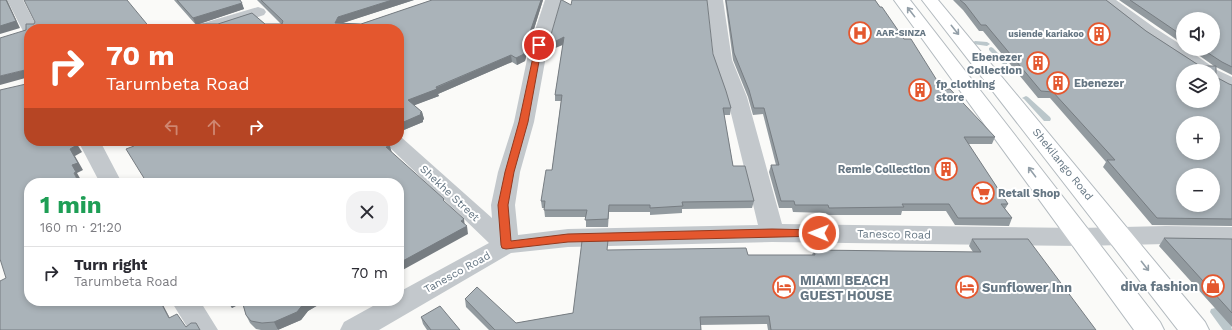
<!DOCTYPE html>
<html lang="en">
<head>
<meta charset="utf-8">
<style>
  :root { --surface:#fff; --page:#f2f2f3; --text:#2b2b33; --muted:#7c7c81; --line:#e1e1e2 }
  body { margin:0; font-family:"Work Sans",sans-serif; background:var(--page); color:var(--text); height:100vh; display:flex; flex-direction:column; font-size:15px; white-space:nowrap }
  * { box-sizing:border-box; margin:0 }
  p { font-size:13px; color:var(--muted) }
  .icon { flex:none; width:22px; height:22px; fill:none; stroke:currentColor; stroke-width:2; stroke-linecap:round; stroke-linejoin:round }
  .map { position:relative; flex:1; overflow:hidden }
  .drawer { position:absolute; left:24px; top:178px; width:380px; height:128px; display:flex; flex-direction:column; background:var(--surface); border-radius:16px; box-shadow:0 2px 6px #0003 }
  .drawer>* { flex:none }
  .banner { position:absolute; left:24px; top:24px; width:380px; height:122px; border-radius:16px; box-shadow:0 2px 6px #0003; background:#e4572e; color:#fff; overflow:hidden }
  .fabs { position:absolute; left:1176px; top:12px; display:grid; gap:8px }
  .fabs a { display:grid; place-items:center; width:44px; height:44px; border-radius:50%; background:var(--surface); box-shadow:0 2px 6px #0003; font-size:20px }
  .pin { position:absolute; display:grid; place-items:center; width:34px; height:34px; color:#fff; margin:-17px; border:2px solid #fff; border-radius:50%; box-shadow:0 1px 4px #0007 }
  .me { position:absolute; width:44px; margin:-22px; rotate:271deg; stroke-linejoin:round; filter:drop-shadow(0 0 3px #0008) }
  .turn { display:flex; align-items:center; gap:14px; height:84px; padding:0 16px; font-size:18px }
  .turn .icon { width:52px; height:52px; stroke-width:2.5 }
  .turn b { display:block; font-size:28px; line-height:34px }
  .lanes { display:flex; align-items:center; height:38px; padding:0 16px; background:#0003; justify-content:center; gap:20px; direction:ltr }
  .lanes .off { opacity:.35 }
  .round { display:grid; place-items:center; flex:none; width:42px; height:42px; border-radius:16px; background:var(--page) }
  .overview { display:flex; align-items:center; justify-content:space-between; height:68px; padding:0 16px }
  h1 { font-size:24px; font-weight:700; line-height:30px; color:#1e9e55 }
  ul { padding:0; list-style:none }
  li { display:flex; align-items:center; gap:12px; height:52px; padding:0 16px; border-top:1px solid var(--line) }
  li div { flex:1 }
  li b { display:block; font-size:15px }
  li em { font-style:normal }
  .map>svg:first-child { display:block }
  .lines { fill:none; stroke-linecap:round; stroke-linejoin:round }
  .stream { fill:#bbc7cb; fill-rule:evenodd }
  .secondary-casing { stroke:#b3babf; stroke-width:2 }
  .street { fill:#c3c8cc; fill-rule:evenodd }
  .secondary { fill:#fff; fill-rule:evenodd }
  .wall { fill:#929a9f }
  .shaded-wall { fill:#777d82 }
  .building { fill:#aab3b9; stroke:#777d82; fill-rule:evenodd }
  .oneway { stroke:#939fa8 }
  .route { fill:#e4572e; stroke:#94391e }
  .labels { text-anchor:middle; stroke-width:4; stroke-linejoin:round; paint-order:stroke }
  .far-poi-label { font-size:9px; font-weight:bold; fill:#657683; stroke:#fff; text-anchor:start }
  .poi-label { font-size:11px; font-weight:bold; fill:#657683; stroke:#fff; text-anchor:start }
  .street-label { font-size:11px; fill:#657683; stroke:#fff }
  .near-poi-label { font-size:13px; font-weight:bold; fill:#657683; stroke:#fff; text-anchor:start }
</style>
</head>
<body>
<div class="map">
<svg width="1232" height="330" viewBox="0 0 1232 330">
  <rect width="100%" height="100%" fill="#fafaf8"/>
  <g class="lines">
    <path class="stream" d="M975 41 987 42 990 44 987 46 973 44 972 43Z
      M991 47 993 48 1007 62V64H1003L989 50V48Z
      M1026 96 1028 97 1050 117 1051 119 1050 121H1044L1024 99 1022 98Z
      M1215 308C1222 310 1232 323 1232 330H1223L1210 312 1211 309Z"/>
    <g class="secondary-casing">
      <path id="secondary" d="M894 0H910L1160 322 1164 330H1134Z
        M922 0H938L1205 322 1209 330H1178Z"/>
    </g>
    <path class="street" d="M7 0H23L38 29H29V34L24 33Z
      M545 0H561L548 45 534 122 520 172 515 205 518 235 568 229 758 225 727 97 714 60 707 0H723L732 60 747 97 782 224 1080 228 1166 226 1232 227V245L1166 244 1080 246 772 242 568 247 511 253 379 330H340L344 322 382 301H399V292L489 243 383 141H399V136L401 137 492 218 491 205 498 172 514 122 530 45Z
      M1098 0H1116L1155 28 1183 46V49H1187L1217 70 1232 77V91L1225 89 1213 82V71H1197L1143 36Z
      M258 7 264 9 266 12 264 15 220 29H195L197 25Z
      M78 141H100L122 183H100Z
      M171 301H200L218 330H189Z"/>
    <use href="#secondary" class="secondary"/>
  </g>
  <path class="wall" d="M174 0H240L244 9 196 25Z
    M257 0H414L342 23 361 24 432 0H543L529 45 525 61 517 65 512 62 438 94 439 96 414 105 422 112 424 119 423 120V122L399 132V29H200L198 24H218L252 13 265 24H281Z
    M725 0H875L880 7 943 90 995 137 992 144H968L1008 204 1005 209 1012 218 1009 226 955 225 946 211H902L901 215H827L826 213 793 212 792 208H779L769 172 771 165H776L763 114 753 115 748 97 733 60Z
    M953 0H1106L1146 31 1200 66H1214L1190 49H1213L1183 19V44L1119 0H1232V75L1216 67V77L1229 84 1232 85V226L1152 225 1103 167 1106 162 1050 98H1038L983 31H979L963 10Z
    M571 5 713 54 731 108 730 115H724L733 166 754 201 752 208 682 209V213L650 215V212H609L608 227H586V217H545L544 208H542L541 201 552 170 561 101H555V95L563 44 548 51Z
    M1164 238 1232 239V327L1159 246Z
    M972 239 1096 330H768L767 324 700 325 701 330H489L466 307 465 299 516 323 573 313 608 250 748 255H812L814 250 973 252 969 246Z
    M227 301H325L308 311 301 320 277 330H261L256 329 250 323 246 315 242 302 232 308Z
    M421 317 460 330H427L423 324Z"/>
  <path class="shaded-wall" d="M6 0H7L20 28 0 34V26Z
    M392 0H414L340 24 335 23 338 17Z
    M541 0H543L529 45 525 61 517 65 516 58Z
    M242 3 244 9 196 25 193 18Z
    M564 37 565 44 548 51V45Z
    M511 55 512 62 438 94 439 96 410 107 408 100Z
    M25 70 29 77 0 85V76Z
    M422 112 424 119 423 120V122L399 132V124Z
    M75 141 82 152 75 156 83 170 77 173 81 180 79 181 80 183H79L74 173 72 165 70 149Z
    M390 146 392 153 386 147Z
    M464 219 465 227 467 226 468 234 399 272V263Z
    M160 301H161L174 326 169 318Z
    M228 301H244V302L232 308Z
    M308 301H325L308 311 301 320 278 330 274 322Z"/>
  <path class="building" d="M0 0H6L16 21 0 26Z
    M24 0H127L151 29H29V141H75L77 145 70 149 78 163 72 165 76 172 74 173 79 183H29V301H160L169 318 177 314 186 327 191 323H196L200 330H0V281L6 278 0 259V90L26 84 25 70 0 76V38L26 30V24H34L35 22Z
    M177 0H240L242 3 193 18Z
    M261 0H392L338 17 335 23 361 24 432 0H541L528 38 524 54 516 58 511 55 436 87 437 89 408 100 422 112 420 113 422 114 399 124V29H203L198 24H218L252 13 265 24H282L283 21Z
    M561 0H562L571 5 572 0H707L713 54 726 91 731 108H723L733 166H745L754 201 682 202 683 206 650 208V205H609L608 219 585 220 587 210H544L545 201H541L546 170H552L562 95H555L564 37 548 45Z
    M726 0H875L880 7H882L904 39H911L943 90 950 89 995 137H964L1008 204H1001L1012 218H958L949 204H902L904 207 829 208 828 205H795L794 201H781L771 165H779L764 108H754L749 90 734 53Z
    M960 0H1106L1146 31 1200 66H1216V77L1229 84 1232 85V219L1157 218 1107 160H1115L1053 92 1041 91 986 25H981L965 4ZM1183 71H1213V101H1183ZM1183 123H1213V153H1183ZM1183 175H1213V205H1183Z
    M1130 0H1232V67L1222 62 1202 49H1213V19H1183V36Z
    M131 141H385L390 146 386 147 444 199 443 200 464 219 461 221 467 226 399 263V183H147L126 149 134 146Z
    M1164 238 1232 239V313Z
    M972 239H1028L1096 330H771L769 316 700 317 701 330H495L465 299 477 287 516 323 573 313 582 241 608 240 607 250 746 248 748 255H815L814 250 981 252Z
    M242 301H308L304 303 297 312 274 322 262 323 251 321 246 315Z
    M440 306 460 330H431L421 317Z"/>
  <defs><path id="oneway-shaft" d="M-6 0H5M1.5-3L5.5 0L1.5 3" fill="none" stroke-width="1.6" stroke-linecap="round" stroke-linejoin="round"/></defs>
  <g class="oneway">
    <use href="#oneway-shaft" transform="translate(911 12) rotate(-128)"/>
    <use href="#oneway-shaft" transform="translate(955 30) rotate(51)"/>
    <use href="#oneway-shaft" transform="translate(1032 172) rotate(-127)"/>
    <use href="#oneway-shaft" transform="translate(1145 266) rotate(52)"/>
  </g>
  <path class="route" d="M536 43H541L542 45 528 122 514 172 508 205 511 241 568 234 772 229 819 230 822 231 824 233 822 236 568 242 506 249 502 248 501 245 498 205 505 172 519 122Z"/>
  <defs>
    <g id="hospital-ring" transform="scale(1.15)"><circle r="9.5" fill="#fff" stroke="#e4572e" stroke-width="1.5"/><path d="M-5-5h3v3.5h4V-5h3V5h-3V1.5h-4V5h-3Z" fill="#e4572e"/></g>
    <g id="building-ring" transform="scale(1.15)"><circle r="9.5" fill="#fff" stroke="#e4572e" stroke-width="1.5"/><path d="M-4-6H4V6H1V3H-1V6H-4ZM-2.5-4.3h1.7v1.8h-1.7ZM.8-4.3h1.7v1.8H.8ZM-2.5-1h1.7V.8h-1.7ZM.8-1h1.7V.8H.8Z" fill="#e4572e"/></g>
    <g id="supermarket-ring" transform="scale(1.15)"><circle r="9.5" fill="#fff" stroke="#e4572e" stroke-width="1.5"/><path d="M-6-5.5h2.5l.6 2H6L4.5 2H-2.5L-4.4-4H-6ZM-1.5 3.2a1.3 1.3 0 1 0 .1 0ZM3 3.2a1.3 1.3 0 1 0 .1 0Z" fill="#e4572e"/></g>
    <g id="shop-ring" transform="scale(1.15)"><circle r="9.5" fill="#fff" stroke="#e4572e" stroke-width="1.5"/><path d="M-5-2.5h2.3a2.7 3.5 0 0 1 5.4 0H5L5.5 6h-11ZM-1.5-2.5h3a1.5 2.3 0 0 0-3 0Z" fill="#e4572e"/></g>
    <g id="hotel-ring" transform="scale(1.15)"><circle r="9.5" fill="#fff" stroke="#e4572e" stroke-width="1.5"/><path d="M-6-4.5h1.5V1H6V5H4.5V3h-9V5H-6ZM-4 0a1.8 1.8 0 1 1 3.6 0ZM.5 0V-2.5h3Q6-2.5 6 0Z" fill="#e4572e"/></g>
  </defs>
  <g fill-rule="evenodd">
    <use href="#hospital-ring" x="860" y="33"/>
    <use href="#building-ring" x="1099" y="34"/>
    <use href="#building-ring" x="1038" y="63"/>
    <use href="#building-ring" x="1058" y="83"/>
    <use href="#building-ring" x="920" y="90"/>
    <use href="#building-ring" x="946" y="169"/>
    <use href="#supermarket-ring" x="983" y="193"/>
    <use href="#shop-ring" x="1213" y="286"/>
    <use href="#hotel-ring" x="784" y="287"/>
    <use href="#hotel-ring" x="967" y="287"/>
  </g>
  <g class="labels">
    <g class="far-poi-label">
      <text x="876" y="36">AAR-SINZA</text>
      <text x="1084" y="37" text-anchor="end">usiende kariakoo</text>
    </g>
    <g class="poi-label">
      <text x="1022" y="61" text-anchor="end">Ebenezer<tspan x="1022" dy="13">Collection</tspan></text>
      <text x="1074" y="87">Ebenezer</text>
      <text x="936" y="88">fp clothing<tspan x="936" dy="13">store</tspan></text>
      <text x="930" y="173" text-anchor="end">Remie Collection</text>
      <text x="998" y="197">Retail Shop</text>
    </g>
    <g class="street-label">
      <text transform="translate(1063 164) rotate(51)" y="4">Shekilango Road</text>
      <text transform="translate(450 193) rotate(43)" y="4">Shekhe Street</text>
      <text transform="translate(894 234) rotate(1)" y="4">Tanesco Road</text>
      <text transform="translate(457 272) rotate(-29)" y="4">Tanesco Road</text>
    </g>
    <g class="near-poi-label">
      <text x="800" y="285">MIAMI BEACH<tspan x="800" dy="15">GUEST HOUSE</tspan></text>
      <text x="1198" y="291" text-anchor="end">diva fashion</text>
      <text x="982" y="292">Sunflower Inn</text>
    </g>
  </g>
</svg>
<div class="fabs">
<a><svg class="icon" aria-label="sound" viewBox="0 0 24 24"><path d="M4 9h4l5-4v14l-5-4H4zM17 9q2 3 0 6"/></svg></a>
<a><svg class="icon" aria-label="layers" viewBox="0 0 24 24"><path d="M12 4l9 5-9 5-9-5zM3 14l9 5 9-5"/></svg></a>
<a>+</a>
<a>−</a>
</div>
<div class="pin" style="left:539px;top:45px;background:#d93025"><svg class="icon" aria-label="arrive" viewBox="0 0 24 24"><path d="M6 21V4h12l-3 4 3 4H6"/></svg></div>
<svg class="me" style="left:819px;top:233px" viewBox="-20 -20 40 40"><circle r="17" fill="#e4572e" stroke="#fff" stroke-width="3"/><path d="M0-11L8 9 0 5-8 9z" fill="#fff"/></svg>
<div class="banner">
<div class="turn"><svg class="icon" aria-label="right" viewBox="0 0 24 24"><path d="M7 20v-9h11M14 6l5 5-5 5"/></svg><div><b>70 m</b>Tarumbeta Road</div></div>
<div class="lanes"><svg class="icon off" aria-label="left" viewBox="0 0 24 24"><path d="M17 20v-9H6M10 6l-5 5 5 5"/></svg><svg class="icon off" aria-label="ahead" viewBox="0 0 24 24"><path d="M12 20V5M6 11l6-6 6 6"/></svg><svg class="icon" aria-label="right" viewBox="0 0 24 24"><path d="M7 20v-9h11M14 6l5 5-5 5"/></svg></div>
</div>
<section class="drawer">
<div class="overview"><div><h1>1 min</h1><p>160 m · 21:20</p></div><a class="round"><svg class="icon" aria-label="close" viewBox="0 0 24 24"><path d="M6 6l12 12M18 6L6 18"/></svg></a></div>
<ul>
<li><svg class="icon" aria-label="right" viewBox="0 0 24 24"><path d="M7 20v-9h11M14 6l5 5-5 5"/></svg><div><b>Turn right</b><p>Tarumbeta Road</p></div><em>70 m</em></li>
</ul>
</section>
</div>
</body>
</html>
